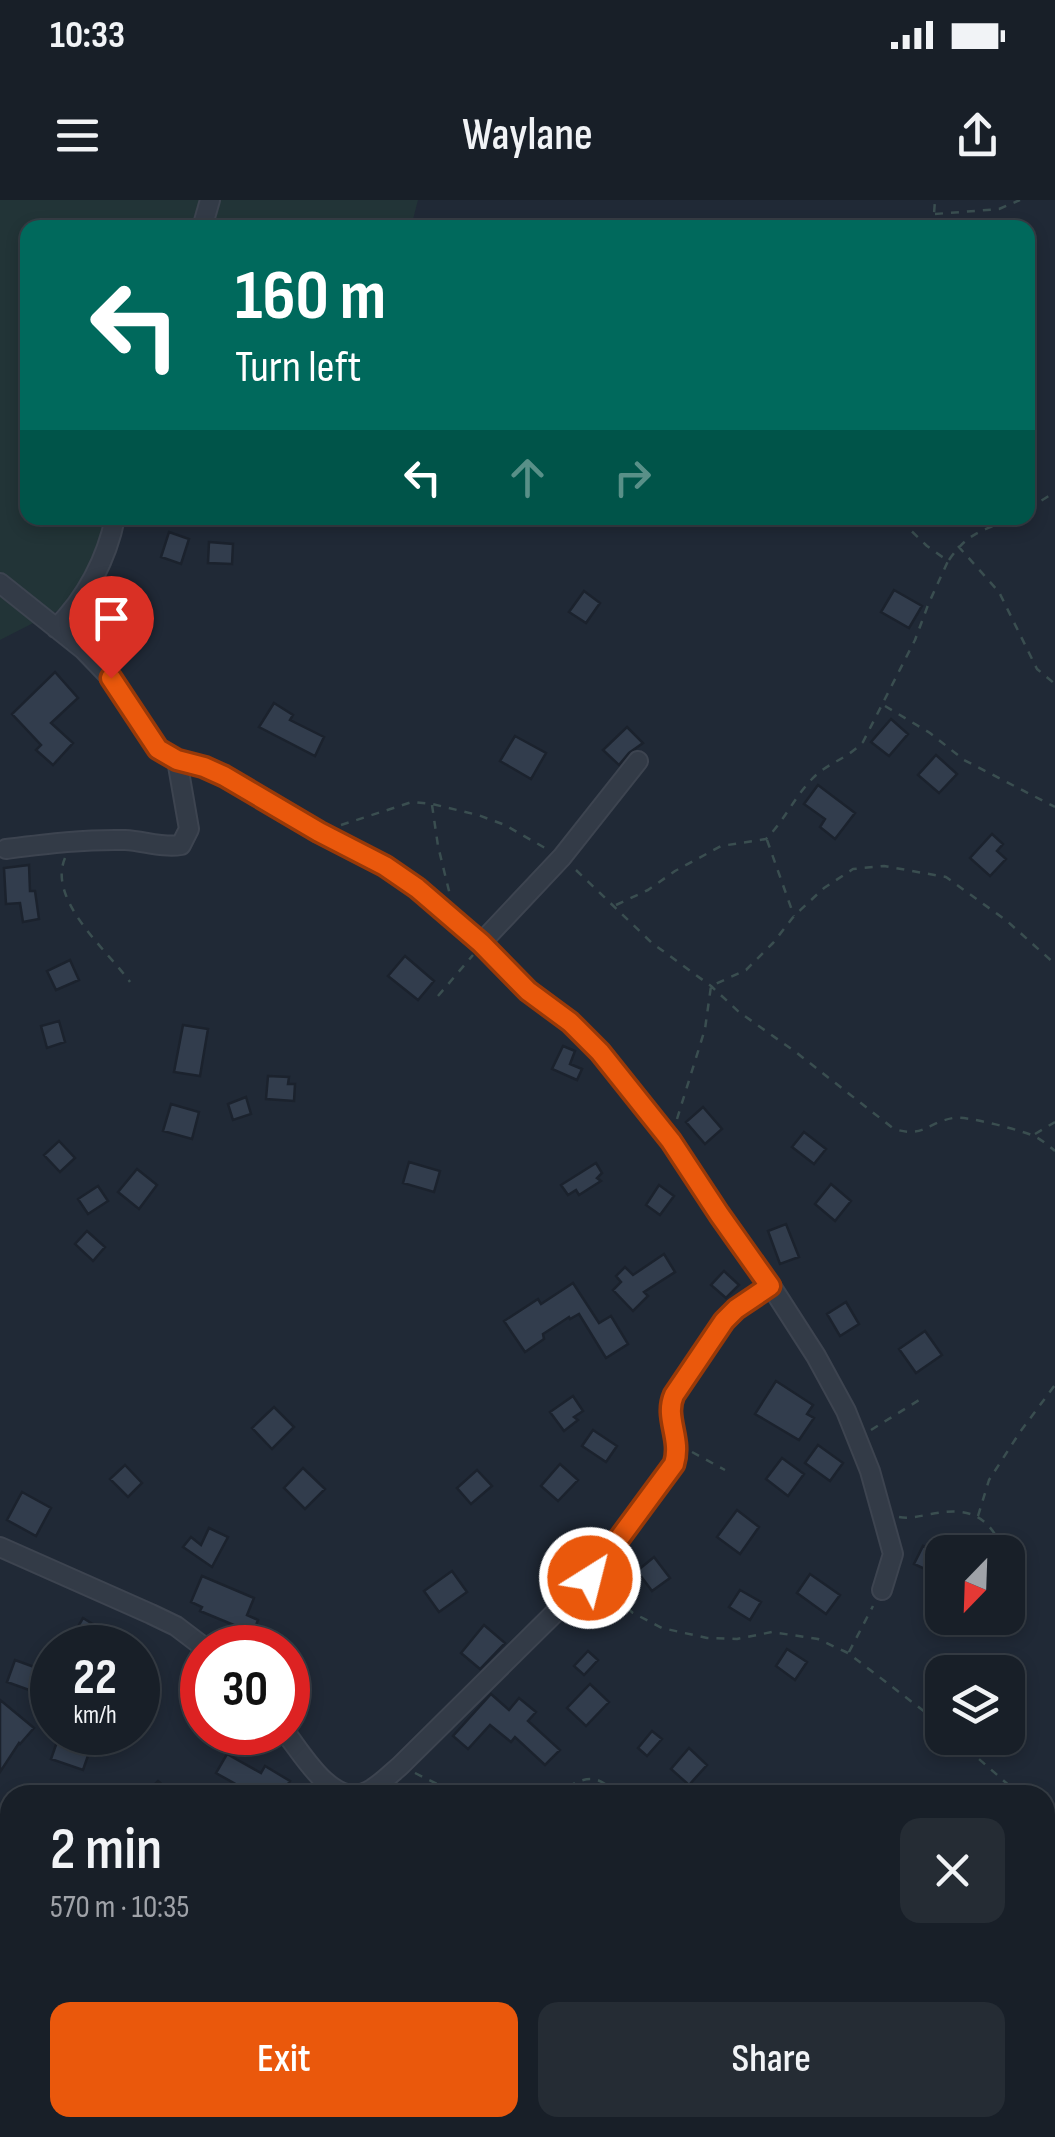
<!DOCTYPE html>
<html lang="en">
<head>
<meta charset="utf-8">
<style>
  :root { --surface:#181f28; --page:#252c34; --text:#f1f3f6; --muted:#9fa2a8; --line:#363d45; --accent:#ea580c }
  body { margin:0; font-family:"Sofia Sans Condensed",sans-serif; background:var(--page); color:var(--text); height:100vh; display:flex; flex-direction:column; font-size:38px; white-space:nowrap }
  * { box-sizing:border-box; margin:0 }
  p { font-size:32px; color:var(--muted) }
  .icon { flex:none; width:55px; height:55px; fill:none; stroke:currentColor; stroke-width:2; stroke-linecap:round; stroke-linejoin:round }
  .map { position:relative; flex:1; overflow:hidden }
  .sheet { position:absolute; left:0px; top:1585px; width:1055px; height:352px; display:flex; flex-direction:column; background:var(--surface); border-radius:30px 30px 0 0; box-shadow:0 5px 15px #0003,0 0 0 2px var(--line) }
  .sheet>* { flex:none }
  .banner { position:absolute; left:20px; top:20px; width:1015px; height:305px; border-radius:20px; box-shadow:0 5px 15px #0003,0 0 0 2px var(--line); background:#00695c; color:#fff; overflow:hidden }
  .needle { width:65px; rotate:203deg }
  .tools { position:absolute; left:925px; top:1335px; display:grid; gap:20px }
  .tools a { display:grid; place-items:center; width:100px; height:100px; border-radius:20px; background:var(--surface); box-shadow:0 5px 15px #0003,0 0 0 2px var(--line); font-size:50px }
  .speed { position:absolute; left:30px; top:1425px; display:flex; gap:20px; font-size:50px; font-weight:700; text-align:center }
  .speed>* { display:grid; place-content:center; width:130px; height:130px; border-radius:50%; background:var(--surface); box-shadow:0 5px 15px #0003,0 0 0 2px var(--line); line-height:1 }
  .speed small { font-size:25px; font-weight:400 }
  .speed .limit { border:15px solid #d22; background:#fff; color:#111 }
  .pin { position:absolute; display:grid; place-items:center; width:85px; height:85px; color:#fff; margin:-102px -42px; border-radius:50% 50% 50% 0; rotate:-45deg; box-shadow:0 0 10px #0007 }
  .pin .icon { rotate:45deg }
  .me { position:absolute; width:110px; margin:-55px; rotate:36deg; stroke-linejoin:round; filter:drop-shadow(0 0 8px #0008) }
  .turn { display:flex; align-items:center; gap:35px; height:210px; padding:0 50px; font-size:45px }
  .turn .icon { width:130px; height:130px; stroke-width:2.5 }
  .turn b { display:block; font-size:70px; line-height:85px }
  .lanes { display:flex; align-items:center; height:95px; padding:0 50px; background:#0003; justify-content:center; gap:50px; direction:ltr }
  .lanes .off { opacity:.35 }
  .round { display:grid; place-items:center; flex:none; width:105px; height:105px; border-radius:20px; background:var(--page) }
  .overview { display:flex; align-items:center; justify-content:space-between; height:170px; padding:0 50px }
  h1 { font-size:60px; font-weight:600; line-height:75px }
  .primary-button { display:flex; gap:20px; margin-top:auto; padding:20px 50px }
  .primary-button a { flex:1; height:115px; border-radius:20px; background:var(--accent); color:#fff; font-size:40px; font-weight:600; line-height:115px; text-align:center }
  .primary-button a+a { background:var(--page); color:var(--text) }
  .status { display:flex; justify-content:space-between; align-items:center; height:70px; padding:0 50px; background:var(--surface); direction:ltr }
  .status svg { height:28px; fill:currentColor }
  header { display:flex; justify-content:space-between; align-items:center; height:130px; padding:0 50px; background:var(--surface); font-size:45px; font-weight:600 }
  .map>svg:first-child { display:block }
  .green { fill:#223437 }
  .building { fill:#323d4d; stroke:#1b222d; stroke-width:2.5 }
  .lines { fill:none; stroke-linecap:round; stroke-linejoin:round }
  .street-casing { stroke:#3d4450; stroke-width:22 }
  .path { stroke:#3a4e50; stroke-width:2.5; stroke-dasharray:8 8; stroke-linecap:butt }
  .street { stroke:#333b47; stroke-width:18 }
  .route-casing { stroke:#983908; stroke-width:25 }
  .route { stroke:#ea580c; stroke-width:18 }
</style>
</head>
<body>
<div class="status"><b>10:33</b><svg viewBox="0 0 49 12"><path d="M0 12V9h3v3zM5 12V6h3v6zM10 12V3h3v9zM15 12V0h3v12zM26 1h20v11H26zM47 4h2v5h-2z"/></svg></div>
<header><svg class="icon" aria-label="menu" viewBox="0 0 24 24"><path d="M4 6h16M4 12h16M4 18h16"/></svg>Waylane<svg class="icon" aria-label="share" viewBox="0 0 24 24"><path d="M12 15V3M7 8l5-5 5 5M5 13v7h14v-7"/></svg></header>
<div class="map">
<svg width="1055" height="1937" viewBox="0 0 1055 1937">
  <rect width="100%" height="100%" fill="#202936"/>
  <path class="green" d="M0 0H418L411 27 28 28V318H115L92 393 0 440Z"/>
  <path class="building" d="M169 332 189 339 181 364 161 357Z
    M209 342 233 344 232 364 208 363Z
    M894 390 922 406 909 428 881 412Z
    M584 391 600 403 586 423 569 412Z
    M55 472 78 498 51 523 73 543 53 565 36 550 41 545 12 514Z
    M274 503 293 515 290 520 324 537 315 556 259 527Z
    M891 519 908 534 889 556 871 542Z
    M627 527 643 543 629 553 619 565 603 550Z
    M515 536 546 553 531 579 500 561Z
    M936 555 957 574 939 593 918 575Z
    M818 585 855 613 835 639 820 627 825 619 804 604Z
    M992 634 1003 644 997 651 1006 659 990 676 970 658Z
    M29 665 30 691H35L39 719 23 722 20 703 6 704 4 668Z
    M405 756 434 781 418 800 388 776Z
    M70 760 79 780 56 790 47 771Z
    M59 821 65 842 47 848 41 826Z
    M183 825 208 829 200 876 174 872Z
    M563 846 575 851 570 864 582 869 577 880 552 869Z
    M268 876 289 877 288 884H295L294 901 266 899Z
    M246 897 251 914 233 920 228 904Z
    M171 904 199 912 192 939 163 931Z
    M703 907 722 929 705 944 686 922Z
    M804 932 826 949 814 964 792 947Z
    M59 941 75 958 60 972 44 955Z
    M409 962 440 971 434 992 403 983Z
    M596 963 602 973 597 978 601 981 579 995 576 990 568 995 561 985Z
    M137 969 157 985 139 1009 118 992Z
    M831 984 851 1001 835 1021 815 1004Z
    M659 985 674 996 660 1015 646 1005Z
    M98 986 108 1001 88 1014 78 999Z
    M786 1024 799 1057 780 1064 768 1031Z
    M87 1031 105 1047 93 1061 75 1044Z
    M664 1054 675 1072 644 1092 648 1096 633 1111 613 1090 621 1082 616 1076 625 1067 633 1075Z
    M724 1071 739 1085 726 1098 711 1085Z
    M573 1083 599 1123 611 1116 628 1144 606 1158 579 1114 570 1119 569 1117 543 1134 544 1139 525 1152 504 1121 538 1099 541 1104Z
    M846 1102 859 1124 840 1136 827 1114Z
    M925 1131 942 1155 916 1173 899 1149Z
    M776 1181 813 1205 807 1214 814 1218 799 1240 755 1214Z
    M573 1196 583 1211 574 1217 578 1220 564 1231 550 1212Z
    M274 1207 294 1227 272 1249 252 1228Z
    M593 1230 617 1246 606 1262 582 1246Z
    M818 1245 843 1263 830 1281 805 1263Z
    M782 1258 804 1274 788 1296 766 1279Z
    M560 1264 578 1280 558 1301 541 1286Z
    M125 1265 142 1283 128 1297 110 1279Z
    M303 1268 325 1289 305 1309 284 1288Z
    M477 1270 492 1286 471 1304 457 1288Z
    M22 1292 51 1308 36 1336 7 1320Z
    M737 1310 759 1327 740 1354 717 1337Z
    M209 1328 228 1337 212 1367 183 1347 191 1337 201 1345Z
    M923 1346 942 1355V1377L914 1364Z
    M654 1357 670 1378 652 1391 637 1371Z
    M452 1371 467 1392 439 1412 424 1391Z
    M810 1374 840 1395 826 1414 797 1393Z
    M202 1376 254 1398 247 1415 258 1420 253 1433 200 1411 202 1407 191 1402Z
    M740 1390 761 1402 750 1420 729 1407Z
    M83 1418 131 1448H89L72 1437Z
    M484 1425 505 1443 480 1469 461 1453Z
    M787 1449 807 1462 795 1480 776 1466Z
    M588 1451 598 1460 584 1475 574 1466Z
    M15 1460 48 1472 40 1494 7 1482Z
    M590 1484 609 1502 586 1526 567 1508Z
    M491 1494 509 1510 519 1498 536 1512 528 1521 560 1550 545 1565 515 1537 511 1542 490 1525 468 1549 453 1536Z
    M0 1500 34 1528 20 1544 19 1543 0 1572Z
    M652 1531 662 1539 647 1556 638 1548Z
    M58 1539 90 1550 83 1570 51 1559Z
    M689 1548 707 1565 689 1585 671 1569Z
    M227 1554 261 1573 265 1566 290 1581 281 1595H255L216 1573Z
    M158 1581 174 1595H145Z"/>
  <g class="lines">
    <g class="street-casing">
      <path id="street" d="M202 28 210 0
        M0 383 84 450 111 478 157 549 177 560 203 567 224 576 319 633 385 667 417 688 481 743 528 791 570 822 600 851 671 941 719 1014 771 1086 816 1156 846 1211 870 1271 893 1354 882 1390
        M56 428C86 399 107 358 115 318
        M6 649C46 644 85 639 125 640 144 641 163 648 181 645L189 629 177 560
        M481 743 562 657 638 561
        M0 1347 151 1414 176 1426 205 1448
        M285 1532C302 1553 329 1602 361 1594 376 1590 389 1575 400 1566L590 1378 674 1264C682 1238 664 1218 674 1195L724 1121 735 1109 771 1086"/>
    </g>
    <path class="path" d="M935 14 999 9 1020 0
      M933 28 935 0
      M1028 309 1055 292
      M958 346 999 392 1037 469 1055 484
      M949 360C969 331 983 331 1014 318
      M885 506 930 533 964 560 1055 607
      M432 605 438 646 450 695
      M341 625 412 602 432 604 478 615 505 625 545 648
      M767 640 794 716
      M65 658C47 700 107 750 130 782
      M576 670 652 743 711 786 739 812 797 853 894 929C925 938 926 923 953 918 964 915 1025 931 1036 937 1043 941 1049 946 1055 951
      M616 705 648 690 675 671 721 646 766 639C784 621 794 598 811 580 828 562 846 560 863 542L915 440 928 405 948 361 927 346 898 318
      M438 796 473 755
      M677 919 705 829 711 786 746 770 773 743 794 716 824 688 853 669 884 666 946 677 1007 721 1055 764
      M1035 934 1055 922
      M871 1230 924 1197
      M692 1252 725 1270
      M978 1316 989 1280 1020 1232 1055 1185
      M899 1317C910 1319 920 1316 931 1314 968 1307 987 1314 1003 1349
      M602 1388 633 1413 662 1428 707 1438 737 1439 772 1432 818 1439 848 1453 942 1525
      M849 1452 873 1406
      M955 1538 1020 1595
      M415 1573 459 1595
      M554 1595C579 1580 595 1568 616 1595
      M1045 1625 1055 1652
      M1045 1707 1055 1710
      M0 1873 10 1868"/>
    <use href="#street" class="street"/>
  </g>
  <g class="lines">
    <g class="route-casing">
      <path id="route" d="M111 478 158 549 177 560 204 567 224 576 319 632 385 666 417 688 481 743 528 791 570 822 600 852 671 941 719 1014 770 1086 736 1109 724 1121 674 1195C664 1218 682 1238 674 1264L590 1378"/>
    </g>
    <use href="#route" class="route"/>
  </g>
</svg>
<div class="tools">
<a><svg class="needle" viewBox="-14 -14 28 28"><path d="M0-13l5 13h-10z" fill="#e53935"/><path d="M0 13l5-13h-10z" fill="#9fa2a8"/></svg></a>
<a><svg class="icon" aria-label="layers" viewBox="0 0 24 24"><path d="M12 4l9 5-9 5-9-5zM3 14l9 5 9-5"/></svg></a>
</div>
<div class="speed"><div>22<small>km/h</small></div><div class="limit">30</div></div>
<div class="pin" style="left:111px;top:478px;background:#d93025"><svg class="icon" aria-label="arrive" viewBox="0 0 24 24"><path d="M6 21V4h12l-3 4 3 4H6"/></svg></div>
<svg class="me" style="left:590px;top:1378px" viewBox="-20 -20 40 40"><circle r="17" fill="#ea580c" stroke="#fff" stroke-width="3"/><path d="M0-11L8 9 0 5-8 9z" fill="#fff"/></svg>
<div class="banner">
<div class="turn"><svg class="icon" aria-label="left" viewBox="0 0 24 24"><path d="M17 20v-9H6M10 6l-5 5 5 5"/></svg><div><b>160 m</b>Turn left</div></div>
<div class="lanes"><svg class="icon" aria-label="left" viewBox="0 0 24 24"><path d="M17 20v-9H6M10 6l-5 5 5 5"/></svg><svg class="icon off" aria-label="ahead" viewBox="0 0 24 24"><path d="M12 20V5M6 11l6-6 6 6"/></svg><svg class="icon off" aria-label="right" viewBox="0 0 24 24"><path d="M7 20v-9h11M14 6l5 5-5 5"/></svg></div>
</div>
<section class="sheet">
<div class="overview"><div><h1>2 min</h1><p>570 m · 10:35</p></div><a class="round"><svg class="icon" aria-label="close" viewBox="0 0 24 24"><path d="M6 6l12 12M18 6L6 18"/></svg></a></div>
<div class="primary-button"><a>Exit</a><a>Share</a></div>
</section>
</div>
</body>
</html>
